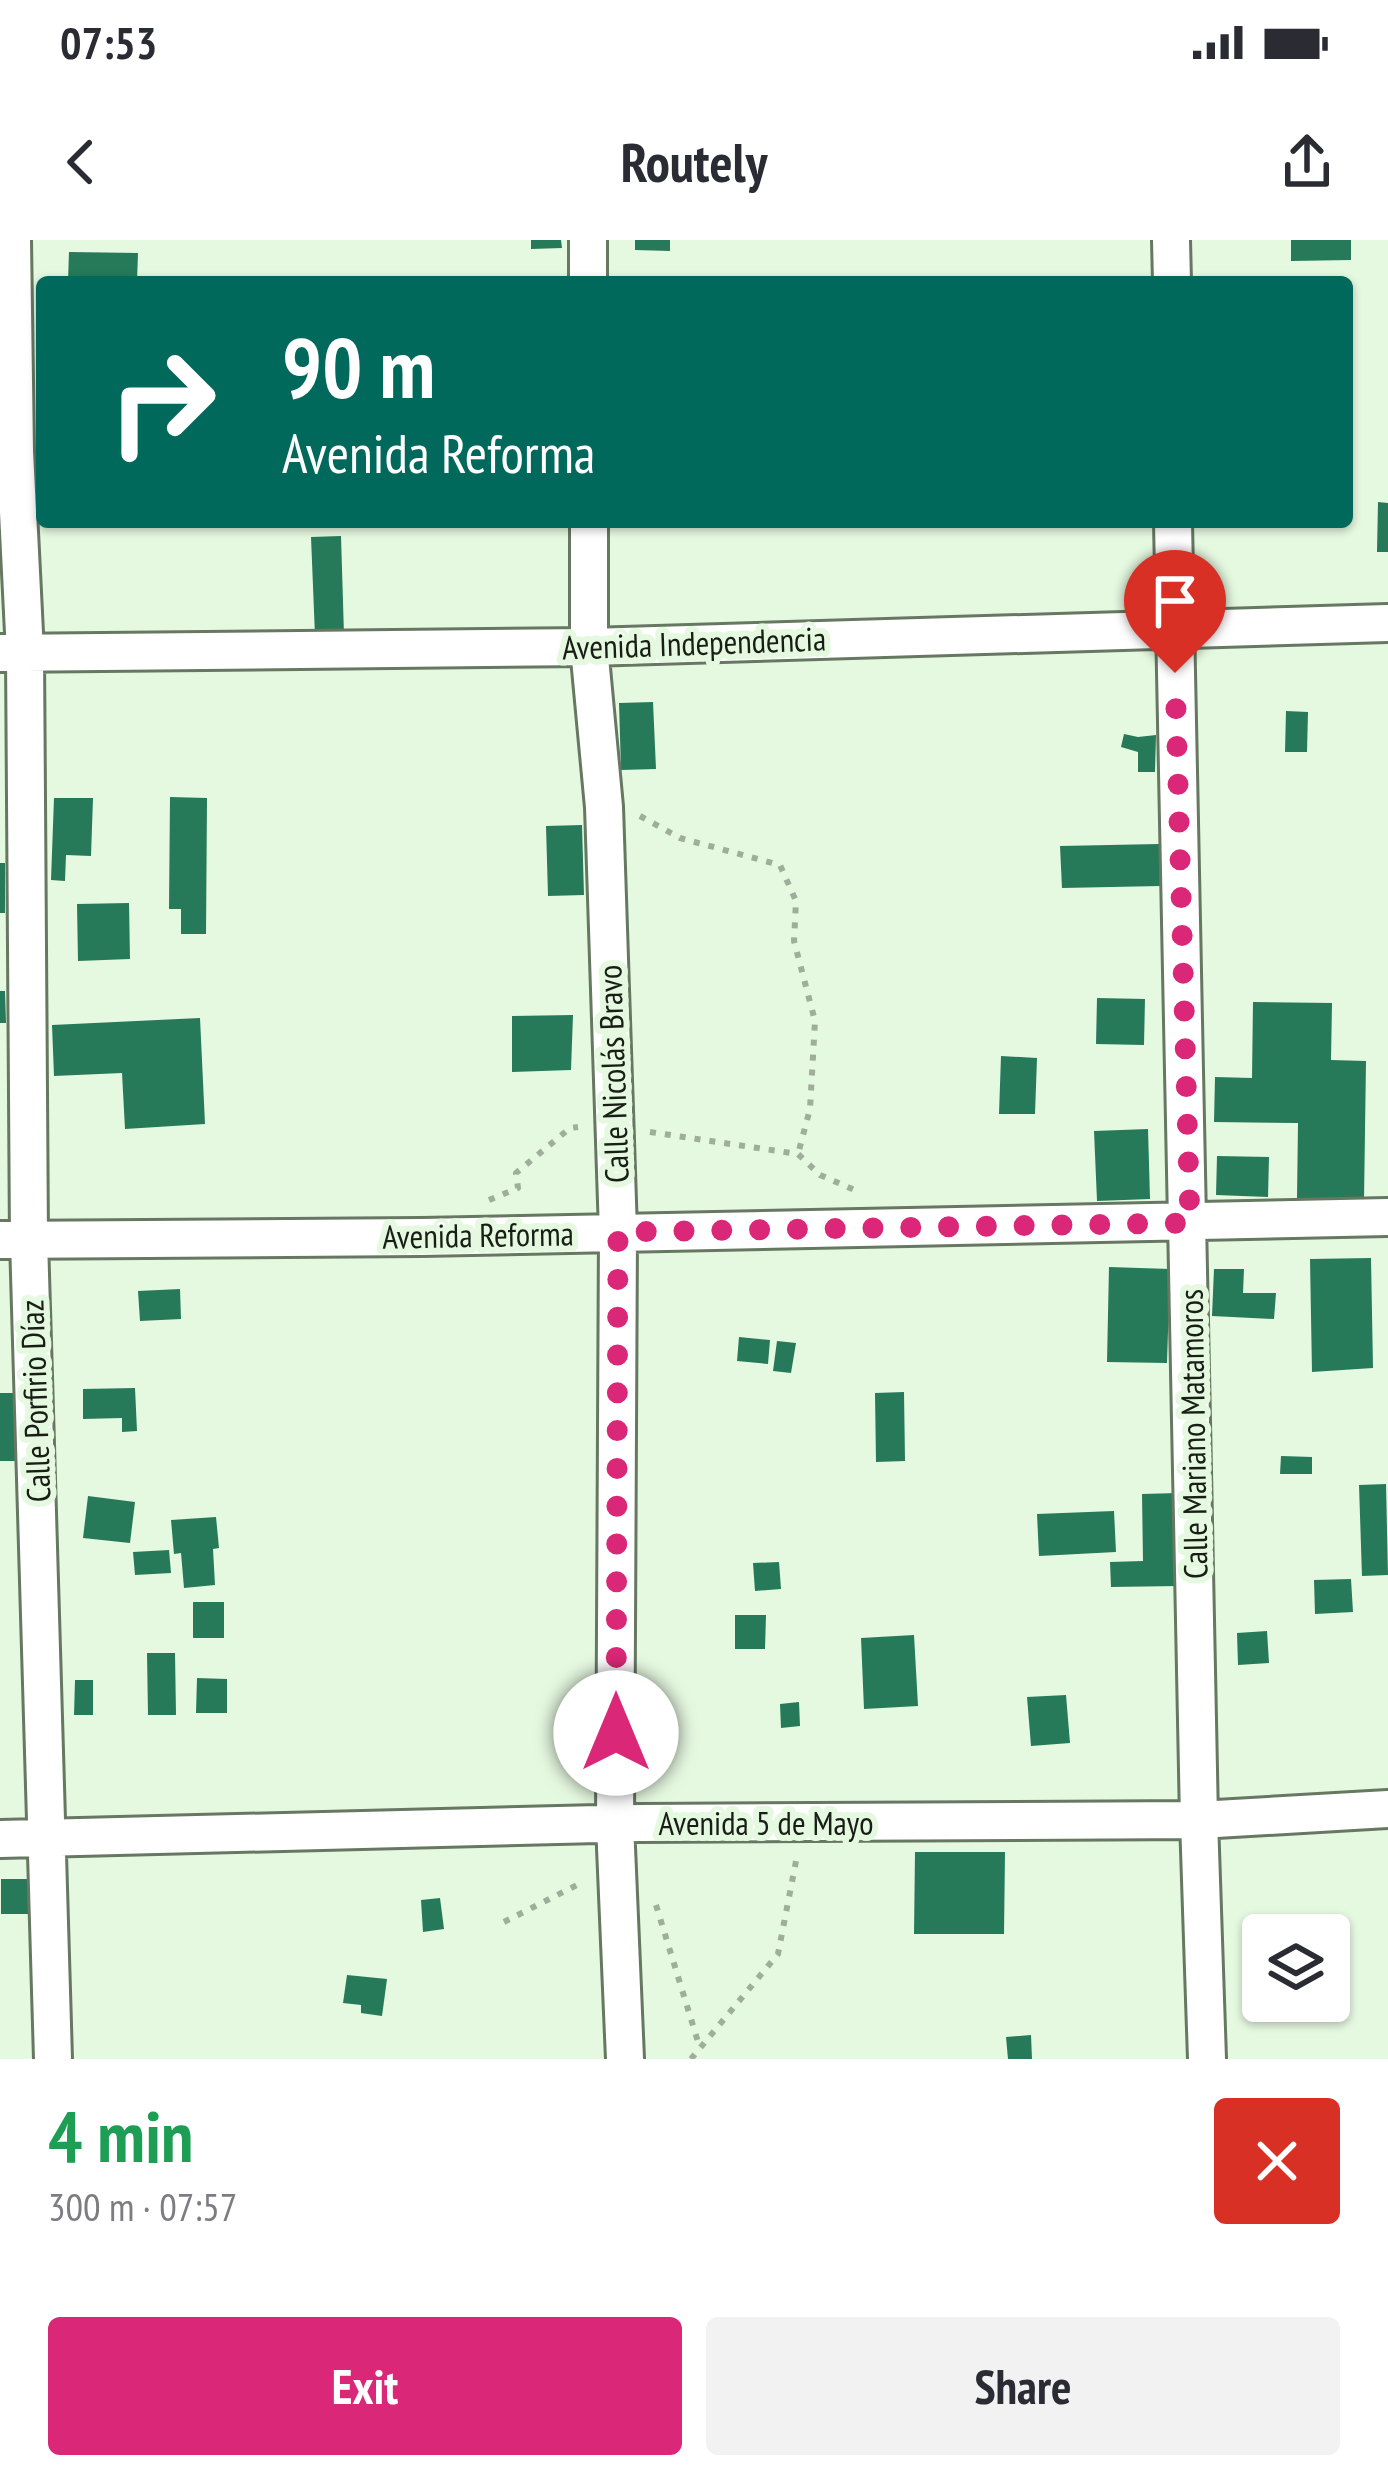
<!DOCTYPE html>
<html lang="en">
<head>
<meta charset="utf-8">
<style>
  :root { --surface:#fff; --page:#f2f2f3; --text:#2b2b33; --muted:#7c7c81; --accent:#db2777 }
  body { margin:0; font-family:"PT Sans Narrow",sans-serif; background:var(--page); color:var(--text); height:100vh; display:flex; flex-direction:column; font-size:45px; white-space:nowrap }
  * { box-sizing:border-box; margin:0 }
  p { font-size:39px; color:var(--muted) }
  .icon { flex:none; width:66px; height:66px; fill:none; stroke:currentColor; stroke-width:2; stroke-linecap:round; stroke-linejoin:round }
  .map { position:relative; height:1819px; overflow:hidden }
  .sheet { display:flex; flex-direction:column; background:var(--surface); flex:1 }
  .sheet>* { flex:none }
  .guide { position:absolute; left:36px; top:36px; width:1317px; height:252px; border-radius:12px; box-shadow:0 3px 9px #0004; background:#00695c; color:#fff; overflow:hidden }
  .tools { position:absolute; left:1242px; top:1674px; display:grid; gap:24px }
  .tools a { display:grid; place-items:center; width:108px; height:108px; border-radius:12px; background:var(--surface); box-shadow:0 3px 9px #0004; font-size:60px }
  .pin { position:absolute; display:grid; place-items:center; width:102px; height:102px; color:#fff; margin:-123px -51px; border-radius:50% 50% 50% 0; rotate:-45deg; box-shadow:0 0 12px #0007 }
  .pin .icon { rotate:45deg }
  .me { position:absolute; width:132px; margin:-66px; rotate:0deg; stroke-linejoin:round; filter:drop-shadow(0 0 9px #0008) }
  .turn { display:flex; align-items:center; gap:42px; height:252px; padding:0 48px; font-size:54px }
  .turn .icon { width:156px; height:156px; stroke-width:2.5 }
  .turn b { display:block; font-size:84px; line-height:102px }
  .round { display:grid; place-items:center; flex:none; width:126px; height:126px; border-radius:12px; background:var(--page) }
  .head { display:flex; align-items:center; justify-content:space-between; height:204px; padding:0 48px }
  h1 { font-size:72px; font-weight:700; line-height:90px; color:#1e9e55 }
  .primary-button { display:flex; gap:24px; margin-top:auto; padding:24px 48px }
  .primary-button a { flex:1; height:138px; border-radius:12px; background:var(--accent); color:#fff; font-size:48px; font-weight:700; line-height:138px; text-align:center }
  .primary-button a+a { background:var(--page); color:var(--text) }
  .status { display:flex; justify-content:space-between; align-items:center; height:84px; padding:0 60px; background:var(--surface); direction:ltr }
  .status svg { height:33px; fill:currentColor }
  header { display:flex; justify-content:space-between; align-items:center; height:156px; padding:0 48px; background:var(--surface); font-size:54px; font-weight:700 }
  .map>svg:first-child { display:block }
  .building { fill:#267a59 }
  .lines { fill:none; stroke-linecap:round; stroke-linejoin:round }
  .minor-casing { stroke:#667762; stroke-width:42 }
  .path { stroke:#9fad9b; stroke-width:6; stroke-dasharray:6 9; stroke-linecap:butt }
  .minor { stroke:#fff; stroke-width:36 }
  .route { stroke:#db2777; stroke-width:21; stroke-dasharray:0 37.8 }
  .labels { text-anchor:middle; stroke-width:12; stroke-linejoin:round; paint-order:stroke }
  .street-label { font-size:33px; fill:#181e16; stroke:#e5f8e0 }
</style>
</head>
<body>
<div class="status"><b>07:53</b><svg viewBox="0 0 49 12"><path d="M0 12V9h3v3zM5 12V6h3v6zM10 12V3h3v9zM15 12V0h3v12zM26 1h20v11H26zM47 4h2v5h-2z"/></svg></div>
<header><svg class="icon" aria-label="back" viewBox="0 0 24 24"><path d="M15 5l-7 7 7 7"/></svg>Routely<svg class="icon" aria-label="share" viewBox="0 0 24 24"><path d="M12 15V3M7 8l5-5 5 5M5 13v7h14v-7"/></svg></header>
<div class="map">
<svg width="1388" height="1819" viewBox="0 0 1388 1819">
  <rect width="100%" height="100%" fill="#e5f8e0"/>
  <path class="building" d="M531 0H561L562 8 531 9Z
    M635 0H670V11L635 10Z
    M1291 0H1351V20L1291 21Z
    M69 12 138 13 137 42H68Z
    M1378 262 1388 263V312H1377Z
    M341 296 344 395 315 396 311 297Z
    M653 462 656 529 621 530 619 463Z
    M1286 471 1308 472 1307 512H1285Z
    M1124 494 1138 497 1156 495 1155 532H1138V512L1121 507Z
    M170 557 207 558 206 694H181V669H169Z
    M54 558H93L91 616 66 615 65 641 51 640Z
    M582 585 584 655 548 656 546 586Z
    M1159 604 1160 646 1062 648 1060 606Z
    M0 623H5V673H0Z
    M129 663 130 719 78 721 77 664Z
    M0 751H5L6 783H0Z
    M1097 758 1145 759 1144 805 1096 804Z
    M1253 762 1332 763 1331 820 1366 821 1364 960 1297 959 1298 883 1214 882 1215 837 1252 838Z
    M573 775 571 830 512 832V776Z
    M200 778 205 884 125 889 122 833 54 836 52 785Z
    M1001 816 1037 818 1035 874H999Z
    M1148 889 1150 959 1097 961 1094 891Z
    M1217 916 1269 917 1268 957 1216 955Z
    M1371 1018 1373 1128 1312 1132 1310 1019Z
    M1109 1027 1170 1029 1167 1123 1107 1122Z
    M1214 1029H1244L1243 1053H1276L1274 1079 1212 1076Z
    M180 1049 181 1079 140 1081 138 1051Z
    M739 1097 770 1100 768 1124 737 1121Z
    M777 1101 796 1103 791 1133 773 1131Z
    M135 1148 137 1191 122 1192V1178L83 1179V1149Z
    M904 1152 905 1221 876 1222 875 1153Z
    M0 1153H19L18 1221H0Z
    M1281 1216 1312 1217V1234H1280Z
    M1386 1244 1388 1335 1362 1336 1359 1245Z
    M1178 1253 1179 1346 1111 1347 1110 1322 1143 1321 1142 1254Z
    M88 1256 135 1262 130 1303 83 1298Z
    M1114 1271 1116 1312 1039 1316 1037 1274Z
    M216 1277 219 1308 213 1309 215 1345 184 1348 181 1313 174 1314 171 1280Z
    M169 1310 171 1333 135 1335 133 1312Z
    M779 1322 781 1349 755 1351 753 1323Z
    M1351 1339 1353 1372 1315 1374 1314 1340Z
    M193 1362H224V1398H193Z
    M735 1375H766L765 1409H735Z
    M1267 1391 1269 1423 1238 1425 1237 1393Z
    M914 1395 918 1466 864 1469 861 1398Z
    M147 1413H175L176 1475H148Z
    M197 1438 227 1439V1473H196Z
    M75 1440H93V1475H74Z
    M1066 1455 1070 1503 1031 1506 1027 1457Z
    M799 1462 800 1486 781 1488 780 1464Z
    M915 1612H1005L1004 1694H914Z
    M1 1639H28V1674H1Z
    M440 1658 444 1689 423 1692 421 1660Z
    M347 1735 387 1739 382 1776 361 1773V1765L343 1763Z
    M1031 1795 1032 1819H1008L1006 1797Z"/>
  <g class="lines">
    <g class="minor-casing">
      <path id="minor" d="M12 0 15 211 25 413 29 1000 53 1819
        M588 0V42
        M1171 0 1172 42
        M589 282V407L604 567 618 992 615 1584 625 1819
        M1173 282 1199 1580 1207 1819
        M0 413 589 407 1388 383
        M0 1000 421 997 1388 977
        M0 1599 639 1583 1199 1580 1388 1569"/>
    </g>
    <path class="path" d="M640 576 680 598 780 625 796 661 794 701 815 781 810 869 798 914
      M650 892 798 914 820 935 857 951
      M489 960 518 948 516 933 570 888 578 887
      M656 1665 699 1805
      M504 1682 583 1642
      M691 1819 778 1714 797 1616"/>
    <use href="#minor" class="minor"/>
  </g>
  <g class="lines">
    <path class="route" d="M616 1493 618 992 1190 983 1175 433"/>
  </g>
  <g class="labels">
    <g class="street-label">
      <text transform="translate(694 403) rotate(-2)" y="12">Avenida Independencia</text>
      <text transform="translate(613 834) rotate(-92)" y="12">Calle Nicolás Bravo</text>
      <text transform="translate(478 995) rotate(-1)" y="12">Avenida Reforma</text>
      <text transform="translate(35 1161) rotate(-92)" y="12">Calle Porfirio Díaz</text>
      <text transform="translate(1193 1194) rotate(-91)" y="12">Calle Mariano Matamoros</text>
      <text x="766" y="1595">Avenida 5 de Mayo</text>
    </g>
  </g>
</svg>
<div class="tools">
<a><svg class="icon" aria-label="layers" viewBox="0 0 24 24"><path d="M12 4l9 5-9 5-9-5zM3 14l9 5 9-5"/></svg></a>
</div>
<div class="pin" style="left:1175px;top:433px;background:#d93025"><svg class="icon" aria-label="arrive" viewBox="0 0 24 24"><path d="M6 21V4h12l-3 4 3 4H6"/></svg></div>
<svg class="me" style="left:616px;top:1493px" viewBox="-20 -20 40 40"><circle r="19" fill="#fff"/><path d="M0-13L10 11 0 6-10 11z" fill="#db2777"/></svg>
<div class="guide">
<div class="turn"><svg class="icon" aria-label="right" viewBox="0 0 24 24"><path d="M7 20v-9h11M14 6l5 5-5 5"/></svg><div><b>90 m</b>Avenida Reforma</div></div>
</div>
</div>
<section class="sheet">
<div class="head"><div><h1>4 min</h1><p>300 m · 07:57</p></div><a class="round" style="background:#d93025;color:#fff"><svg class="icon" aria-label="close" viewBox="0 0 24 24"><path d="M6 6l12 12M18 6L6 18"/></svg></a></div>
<div class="primary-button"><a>Exit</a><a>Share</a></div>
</section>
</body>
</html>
